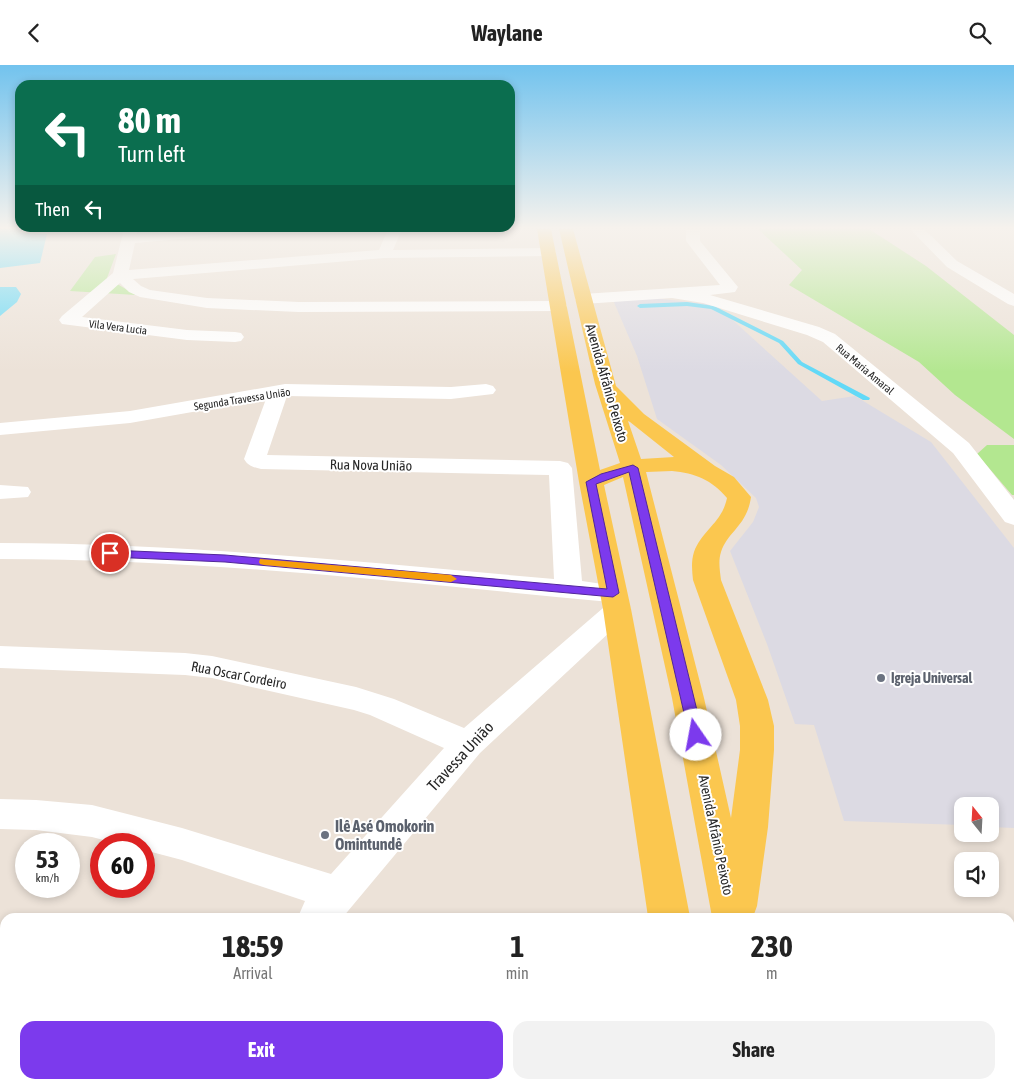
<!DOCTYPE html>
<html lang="en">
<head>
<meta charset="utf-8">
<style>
  :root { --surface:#fff; --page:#f2f2f2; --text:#222; --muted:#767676; --accent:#7c3aed }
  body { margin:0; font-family:"Asap Condensed",sans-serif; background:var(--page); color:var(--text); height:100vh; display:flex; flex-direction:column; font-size:19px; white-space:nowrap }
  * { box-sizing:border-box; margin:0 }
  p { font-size:16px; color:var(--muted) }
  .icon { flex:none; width:28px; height:28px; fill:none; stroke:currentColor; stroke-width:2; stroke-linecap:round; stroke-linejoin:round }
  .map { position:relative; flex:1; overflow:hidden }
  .drawer { position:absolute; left:0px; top:848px; width:1015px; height:176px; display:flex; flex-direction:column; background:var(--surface); border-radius:15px 15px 0 0; box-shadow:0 2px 8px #0003 }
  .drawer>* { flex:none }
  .banner { position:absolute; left:15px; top:15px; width:500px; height:152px; border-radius:15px; box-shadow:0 2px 8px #0003; background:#0b6e4f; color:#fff; overflow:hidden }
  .needle { width:32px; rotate:342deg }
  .controls { position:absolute; left:954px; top:732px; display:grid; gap:10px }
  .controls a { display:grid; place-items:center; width:45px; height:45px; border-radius:10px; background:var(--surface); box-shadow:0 2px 8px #0003; font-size:25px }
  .speed { position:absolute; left:15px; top:768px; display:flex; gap:10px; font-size:25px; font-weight:700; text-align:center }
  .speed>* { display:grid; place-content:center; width:65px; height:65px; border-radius:50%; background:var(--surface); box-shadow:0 2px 8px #0003; line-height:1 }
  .speed small { font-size:12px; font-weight:400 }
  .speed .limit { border:8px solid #d22; background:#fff; color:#111 }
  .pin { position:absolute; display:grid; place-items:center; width:42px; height:42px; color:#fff; margin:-21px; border:2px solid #fff; border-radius:50%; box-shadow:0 1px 5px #0007 }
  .me { position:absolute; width:55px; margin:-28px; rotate:348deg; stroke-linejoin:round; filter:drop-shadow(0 0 4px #0008) }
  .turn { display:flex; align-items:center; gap:18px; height:105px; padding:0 20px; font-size:22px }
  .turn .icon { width:65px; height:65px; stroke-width:2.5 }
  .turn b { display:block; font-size:35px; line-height:42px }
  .then { display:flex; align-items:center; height:48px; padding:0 20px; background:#0003; gap:10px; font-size:19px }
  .eta { display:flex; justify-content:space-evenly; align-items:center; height:85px; text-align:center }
  .eta b { font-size:30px; font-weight:700; line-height:35px }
  .primary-button { display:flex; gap:10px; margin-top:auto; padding:10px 20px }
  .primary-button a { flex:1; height:58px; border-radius:15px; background:var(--accent); color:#fff; font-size:20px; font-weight:700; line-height:58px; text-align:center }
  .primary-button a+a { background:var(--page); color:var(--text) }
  header { display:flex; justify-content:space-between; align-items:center; height:65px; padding:0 20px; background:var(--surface); font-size:22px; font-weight:700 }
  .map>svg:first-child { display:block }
  .industrial { fill:#dcdae3 }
  .green { fill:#b3e790 }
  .water { fill:#62d9f7 }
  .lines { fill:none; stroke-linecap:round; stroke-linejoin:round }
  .stream { fill:#62d9f7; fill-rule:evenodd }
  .minor { fill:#fff; fill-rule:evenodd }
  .major { fill:#fbc74f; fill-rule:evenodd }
  .route { fill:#7c3aed; stroke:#51269a }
  .slow { fill:#f59e0b }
  .worship-dot { fill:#6b7280; stroke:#fff; stroke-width:2 }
  .labels { text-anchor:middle; stroke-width:4; stroke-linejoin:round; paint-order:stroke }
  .far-street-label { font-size:11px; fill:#282828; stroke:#fff }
  .street-label { font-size:14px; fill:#282828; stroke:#fff }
  .worship-label { font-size:14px; font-weight:bold; fill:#5b616d; stroke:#fff; text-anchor:start }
  .near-street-label { font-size:16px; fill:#282828; stroke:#fff }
  .near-worship-label { font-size:16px; font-weight:bold; fill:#5b616d; stroke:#fff; text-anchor:start }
</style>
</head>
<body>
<header><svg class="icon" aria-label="back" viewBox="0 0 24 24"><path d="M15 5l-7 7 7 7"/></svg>Waylane<svg class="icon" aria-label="search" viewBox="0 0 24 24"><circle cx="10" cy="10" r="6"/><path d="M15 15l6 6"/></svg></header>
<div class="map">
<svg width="1014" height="1023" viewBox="0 0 1014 1023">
  <rect width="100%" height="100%" fill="#ece2d8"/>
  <path class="industrial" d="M654 233 716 240 822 336 855 331 931 377 1014 483V763L990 762V741H962V760L844 756 814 660 795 659 767 579 730 486 753 457 759 442 756 433 721 400 657 354 637 291 613 235Z"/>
  <path class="green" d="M758 164H869L926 201 1014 270V374L955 330 919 297 789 220 802 205Z
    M116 189 107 213 136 230 70 226 95 192Z
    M987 380H1014V430H1012L977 389Z"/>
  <path class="water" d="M0 164H21L20 168 47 169 40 198 0 203Z
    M0 222H16L21 229 17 237 0 251Z"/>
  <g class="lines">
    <path class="stream" d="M687 237 714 241 783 276 802 297 870 333 869 335H863L798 299 779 278 711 244 687 241 640 243 637 241 640 239Z"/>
    <path class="minor" d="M124 164H138L137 169 203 164H255L248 168 135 178 129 205 379 185 388 164H402L393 185 549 183 554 184 556 187 554 190 549 191 384 193 133 214 141 221 150 225 207 233 299 237 559 236 565 237 567 241 565 245 559 246 299 247 207 243 140 232 129 227 120 218 82 252 187 265 235 267 241 268 244 272 241 276 235 277 187 275 62 259 59 255 62 251 113 208Z
      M686 164H700V176L738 222 735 227 710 230 819 262 835 269 969 378 1014 435V460L1005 457 953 388 823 277 807 270 703 238 672 233 583 239 577 237 575 234 577 231 583 229 720 220 686 176Z
      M910 164H924L957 196 1014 229V241L1008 239 947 202Z
      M285 319 451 322 486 319 493 321 496 325 493 329 451 334 287 331 267 390 560 396 568 398 572 403 582 516 623 522 627 528 623 534 619 535 627 537 631 544 627 551 480 688 343 852H298L305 836 182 795 144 785V779H119L92 772 36 765 0 764V734L36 735 92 740 182 763 331 809 444 683 370 650 354 645 212 613 185 610 0 603V581L185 588 212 591 356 622 394 634 464 663 610 537C407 518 204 494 0 494V478C185 478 370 498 554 514L549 410 261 404C253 402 248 401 244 394L266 334 130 358 0 370V358L130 346Z
      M0 420 28 422 31 427 28 432 0 434Z
      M154 1019H204L202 1023H152Z"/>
    <path class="major" d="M537 164H551L600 405 620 398 595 319 559 164H573L616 321 644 349 715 401 734 412 751 432C747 461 728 466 721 487 718 496 720 506 721 515L768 635 774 661V685L768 762 757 841 753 852H712L672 633 623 412 604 420 631 544 690 852H648L603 544 579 417ZM628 356 630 357 674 392 641 394ZM672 406C695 408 712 415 727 433 722 458 702 465 694 487 691 496 692 506 693 515L736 635 740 661V685L731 753 704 633 646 407Z
      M674 1019H722V1023H674Z
      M751 1019H799L800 1023H752Z"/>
  </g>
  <linearGradient id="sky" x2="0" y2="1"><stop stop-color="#72c3ee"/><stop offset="0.53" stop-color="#f6f2ed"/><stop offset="1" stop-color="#f6f2ed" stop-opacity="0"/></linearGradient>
  <rect width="1014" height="307" fill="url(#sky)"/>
  <path class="route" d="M633 400 638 403 703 670 701 674 696 675 691 674 689 670 629 407 596 419 619 528 613 532 225 497 110 492 104 488 110 485 225 490 607 524 586 417 601 409Z"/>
  <path class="slow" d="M260 494 451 510 457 514 451 517 264 500 260 499 259 497Z"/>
  <g class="worship-dot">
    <circle cx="881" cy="613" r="5"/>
    <circle cx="325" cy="770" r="5"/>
  </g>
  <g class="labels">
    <g class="far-street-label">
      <text transform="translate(118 262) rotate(7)" y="4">Vila Vera Lucia</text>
      <text transform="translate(865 304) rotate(40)" y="4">Rua Maria Amaral</text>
      <text transform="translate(242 334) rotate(-9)" y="4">Segunda Travessa União</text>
    </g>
    <g class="street-label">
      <text transform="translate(607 318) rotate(74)" y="5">Avenida Afrânio Peixoto</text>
      <text transform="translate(371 400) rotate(1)" y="5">Rua Nova União</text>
      <text transform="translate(239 610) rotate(11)" y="5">Rua Oscar Cordeiro</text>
      <text transform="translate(716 770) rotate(78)" y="5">Avenida Afrânio Peixoto</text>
    </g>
    <g class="worship-label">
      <text x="891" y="618">Igreja Universal</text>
    </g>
    <g class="near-street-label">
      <text transform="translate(460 691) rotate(-47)" y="6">Travessa União</text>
    </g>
    <g class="near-worship-label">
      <text x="335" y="767">Ilê Asé Omokorin<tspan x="335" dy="18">Omintundê</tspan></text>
    </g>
  </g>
</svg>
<div class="controls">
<a><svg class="needle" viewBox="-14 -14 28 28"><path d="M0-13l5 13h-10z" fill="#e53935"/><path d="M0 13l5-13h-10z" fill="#767676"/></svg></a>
<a><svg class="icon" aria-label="sound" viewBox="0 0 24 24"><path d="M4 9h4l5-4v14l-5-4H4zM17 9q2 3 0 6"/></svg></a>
</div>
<div class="speed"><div>53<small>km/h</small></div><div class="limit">60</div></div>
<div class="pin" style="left:110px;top:488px;background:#d93025"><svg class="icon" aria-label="arrive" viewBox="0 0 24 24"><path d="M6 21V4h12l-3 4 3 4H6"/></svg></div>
<svg class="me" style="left:696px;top:670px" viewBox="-20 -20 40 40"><circle r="19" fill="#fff"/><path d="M0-13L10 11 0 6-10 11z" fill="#7c3aed"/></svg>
<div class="banner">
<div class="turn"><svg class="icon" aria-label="left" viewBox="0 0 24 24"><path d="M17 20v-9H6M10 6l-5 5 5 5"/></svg><div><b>80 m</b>Turn left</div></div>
<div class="then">Then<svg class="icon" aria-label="left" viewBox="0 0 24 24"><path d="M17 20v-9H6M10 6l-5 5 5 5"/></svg></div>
</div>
<section class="drawer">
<div class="eta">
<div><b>18:59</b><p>Arrival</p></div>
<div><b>1</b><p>min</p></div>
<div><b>230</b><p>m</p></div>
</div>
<div class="primary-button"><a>Exit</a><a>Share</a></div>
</section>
</div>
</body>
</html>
